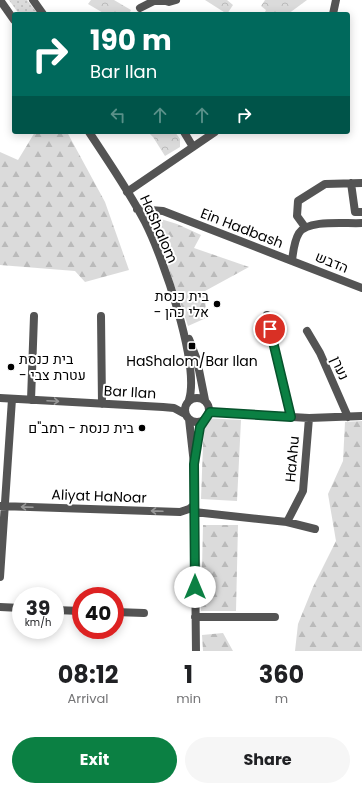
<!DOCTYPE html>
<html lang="en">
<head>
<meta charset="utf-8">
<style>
  :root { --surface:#fff; --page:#f6f6f6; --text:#202124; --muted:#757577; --accent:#0b8043 }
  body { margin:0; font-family:Poppins,Heebo,sans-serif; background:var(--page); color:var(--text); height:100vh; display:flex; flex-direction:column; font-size:15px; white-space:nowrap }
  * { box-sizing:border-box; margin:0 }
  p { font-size:13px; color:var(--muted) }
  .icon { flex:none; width:22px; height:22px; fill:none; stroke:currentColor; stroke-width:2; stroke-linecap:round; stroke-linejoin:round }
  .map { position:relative; height:651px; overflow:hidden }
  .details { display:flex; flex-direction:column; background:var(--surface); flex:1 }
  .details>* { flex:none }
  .banner { position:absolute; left:12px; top:12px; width:338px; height:122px; border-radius:4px; box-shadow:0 2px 10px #0003; background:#00695c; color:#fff; overflow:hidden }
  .speed { position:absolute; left:12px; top:587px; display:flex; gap:8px; font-size:20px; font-weight:700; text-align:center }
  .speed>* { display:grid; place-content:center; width:52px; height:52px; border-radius:50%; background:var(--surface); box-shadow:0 2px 10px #0003; line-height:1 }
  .speed small { font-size:10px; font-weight:400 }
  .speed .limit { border:6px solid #d22; background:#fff; color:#111 }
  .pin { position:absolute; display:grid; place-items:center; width:34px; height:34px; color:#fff; margin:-17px; border:2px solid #fff; border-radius:50%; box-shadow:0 1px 4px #0007 }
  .me { position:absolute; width:44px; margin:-22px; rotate:0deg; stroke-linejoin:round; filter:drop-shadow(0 0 3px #0008) }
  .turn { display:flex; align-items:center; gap:14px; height:84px; padding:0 12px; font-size:18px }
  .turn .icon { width:52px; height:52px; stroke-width:2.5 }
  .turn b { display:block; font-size:28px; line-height:34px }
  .lanes { display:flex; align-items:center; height:38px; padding:0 12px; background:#0003; justify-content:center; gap:20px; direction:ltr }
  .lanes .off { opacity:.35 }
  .eta { display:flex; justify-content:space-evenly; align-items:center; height:68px; text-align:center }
  .eta b { font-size:24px; font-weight:700; line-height:28px }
  .button { display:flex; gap:8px; margin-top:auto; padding:8px 12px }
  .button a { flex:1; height:46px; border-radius:24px; background:var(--accent); color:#fff; font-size:16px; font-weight:700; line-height:46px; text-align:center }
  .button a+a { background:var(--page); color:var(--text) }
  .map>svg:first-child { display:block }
  .grass { fill:url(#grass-dots) }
  .forest { fill:url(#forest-firs) }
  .park { fill:url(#park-crowns) }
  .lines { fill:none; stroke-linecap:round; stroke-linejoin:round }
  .minor { stroke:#545454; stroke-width:8 }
  .oneway { stroke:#989898 }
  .route-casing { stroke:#07532c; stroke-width:10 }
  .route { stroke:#0b8043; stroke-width:7 }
  .poi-dot { fill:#000; stroke:#fff; stroke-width:1.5 }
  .labels { text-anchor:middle; stroke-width:4; stroke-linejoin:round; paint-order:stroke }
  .street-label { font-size:14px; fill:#000; stroke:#fff }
  .poi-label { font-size:14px; fill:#000; stroke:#fff; text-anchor:end }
</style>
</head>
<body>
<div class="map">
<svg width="362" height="651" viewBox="0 0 362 651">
  <defs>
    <pattern id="grass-dots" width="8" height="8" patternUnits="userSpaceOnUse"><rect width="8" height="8" fill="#dbdbdb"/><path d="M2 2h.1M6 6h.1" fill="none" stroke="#bababa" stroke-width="1.8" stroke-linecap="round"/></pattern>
    <pattern id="forest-firs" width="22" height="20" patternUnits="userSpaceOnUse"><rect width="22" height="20" fill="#dbdbdb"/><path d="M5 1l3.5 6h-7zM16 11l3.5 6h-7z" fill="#bababa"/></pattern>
    <pattern id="park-crowns" width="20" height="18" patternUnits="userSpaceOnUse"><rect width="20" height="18" fill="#dbdbdb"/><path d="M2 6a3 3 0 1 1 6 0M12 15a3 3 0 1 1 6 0" fill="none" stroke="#bababa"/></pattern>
  </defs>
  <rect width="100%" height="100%" fill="#fff"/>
  <path class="grass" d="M9 0H27L38 14H19Z"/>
  <path class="forest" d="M35 132H67L105 202 129 270 85 282 75 271 0 265V152L18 160Z
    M151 216 177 224 201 235 194 248 249 267 205 291 206 318 188 326Z
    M204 418 241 420 237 501 201 499Z
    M362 421V651H295L298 624 313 587 336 541 328 494 343 461 345 422Z
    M203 525H238L236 611H201Z
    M223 633 233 651H203L202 635Z"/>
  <path class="park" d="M91 0H114L131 10 129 14H105L88 4Z
    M205 0H227L233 5 227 14Z
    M265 0H307L288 14H264L266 10 261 6Z
    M148 132H175L180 139V147L165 156 153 137Z"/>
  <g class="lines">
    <path class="minor" d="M0 0 14 20
      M33 0 43 14
      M162 0 169 2 176 0
      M140 8 154 1H164
      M333 14 336 0
      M89 132C108 161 129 191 145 222 163 257 200 364 189 400
      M184 132 193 147
      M351 183 355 212H362
      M127 192 215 132
      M137 209 163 211 292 261C293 252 294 241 299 233 308 219 346 224 362 223
      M305 227 297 216 298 201 325 184 362 183
      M292 261 362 288
      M267 315 291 417
      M101 316 102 404
      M307 331 320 353 348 417
      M189 339 197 360 205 400
      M185 410a12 12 0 1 1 24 0a12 12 0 1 1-24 0Z
      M0 398 163 407 174 408 185 414
      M31 400 34 316
      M210 412 309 418 362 416
      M189 419 194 464 196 651
      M196 446 198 434 203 421
      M0 506 180 512 189 509 194 505
      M194 512 287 522 315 529
      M287 522 303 491 309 418
      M0 577 12 399
      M0 607 21 608
      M55 610 81 611
      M115 612 144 613
      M195 617H275"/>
  </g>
  <defs><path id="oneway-shaft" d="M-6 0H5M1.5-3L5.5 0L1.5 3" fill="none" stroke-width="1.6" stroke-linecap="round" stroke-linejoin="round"/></defs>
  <g class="oneway">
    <use href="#oneway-shaft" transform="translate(53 401) rotate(3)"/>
    <use href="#oneway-shaft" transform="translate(27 507) rotate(-178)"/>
    <use href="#oneway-shaft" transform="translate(157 511) rotate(-178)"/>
  </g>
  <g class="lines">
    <g class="route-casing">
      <path id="route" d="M195 587 194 464 200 427 210 412 291 417 270 329"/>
    </g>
    <use href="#route" class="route"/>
  </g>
  <g class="poi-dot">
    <circle cx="217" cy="304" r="4"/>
    <rect x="188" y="342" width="8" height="8" rx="2"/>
    <circle cx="11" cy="367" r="4"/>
    <circle cx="142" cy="428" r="4"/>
  </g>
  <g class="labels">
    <g class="street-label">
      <text transform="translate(242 228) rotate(21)" y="5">Ein Hadbash</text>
      <text transform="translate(159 229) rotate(66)" y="5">HaShalom</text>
      <text transform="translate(332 262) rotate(22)" y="5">הדבש</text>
      <text transform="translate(340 368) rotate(66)" y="5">נערן</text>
      <text transform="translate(130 392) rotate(3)" y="5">Bar Ilan</text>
      <text transform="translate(292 459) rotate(-85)" y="5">HaAhu</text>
      <text transform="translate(99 496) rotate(2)" y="5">Aliyat HaNoar</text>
    </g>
    <g class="poi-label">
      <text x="209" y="301">בית כנסת<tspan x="209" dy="16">- אלי כהן</tspan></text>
      <text x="19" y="364" text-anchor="start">בית כנסת<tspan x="19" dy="16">- עטרת צבי</tspan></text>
      <text x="192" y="366" text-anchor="middle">HaShalom/Bar Ilan</text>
      <text x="134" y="433">בית כנסת - רמב"ם</text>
    </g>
  </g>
</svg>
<div class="speed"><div>39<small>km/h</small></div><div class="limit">40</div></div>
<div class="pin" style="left:270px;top:329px;background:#d93025"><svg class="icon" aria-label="arrive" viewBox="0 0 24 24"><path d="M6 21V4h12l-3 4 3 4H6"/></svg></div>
<svg class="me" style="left:195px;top:587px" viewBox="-20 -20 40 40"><circle r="19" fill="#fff"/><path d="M0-13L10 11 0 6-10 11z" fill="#0b8043"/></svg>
<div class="banner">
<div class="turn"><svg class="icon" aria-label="right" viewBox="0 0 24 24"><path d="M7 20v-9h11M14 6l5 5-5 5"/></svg><div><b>190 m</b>Bar Ilan</div></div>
<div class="lanes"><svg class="icon off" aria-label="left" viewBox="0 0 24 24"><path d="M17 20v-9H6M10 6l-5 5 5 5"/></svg><svg class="icon off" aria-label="ahead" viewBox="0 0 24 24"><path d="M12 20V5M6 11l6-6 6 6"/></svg><svg class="icon off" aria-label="ahead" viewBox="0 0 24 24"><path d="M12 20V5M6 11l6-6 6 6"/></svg><svg class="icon" aria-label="right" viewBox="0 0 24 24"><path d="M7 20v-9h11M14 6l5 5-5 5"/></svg></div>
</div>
</div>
<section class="details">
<div class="eta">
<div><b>08:12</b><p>Arrival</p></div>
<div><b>1</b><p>min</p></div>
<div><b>360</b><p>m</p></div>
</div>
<div class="button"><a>Exit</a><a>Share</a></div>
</section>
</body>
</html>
